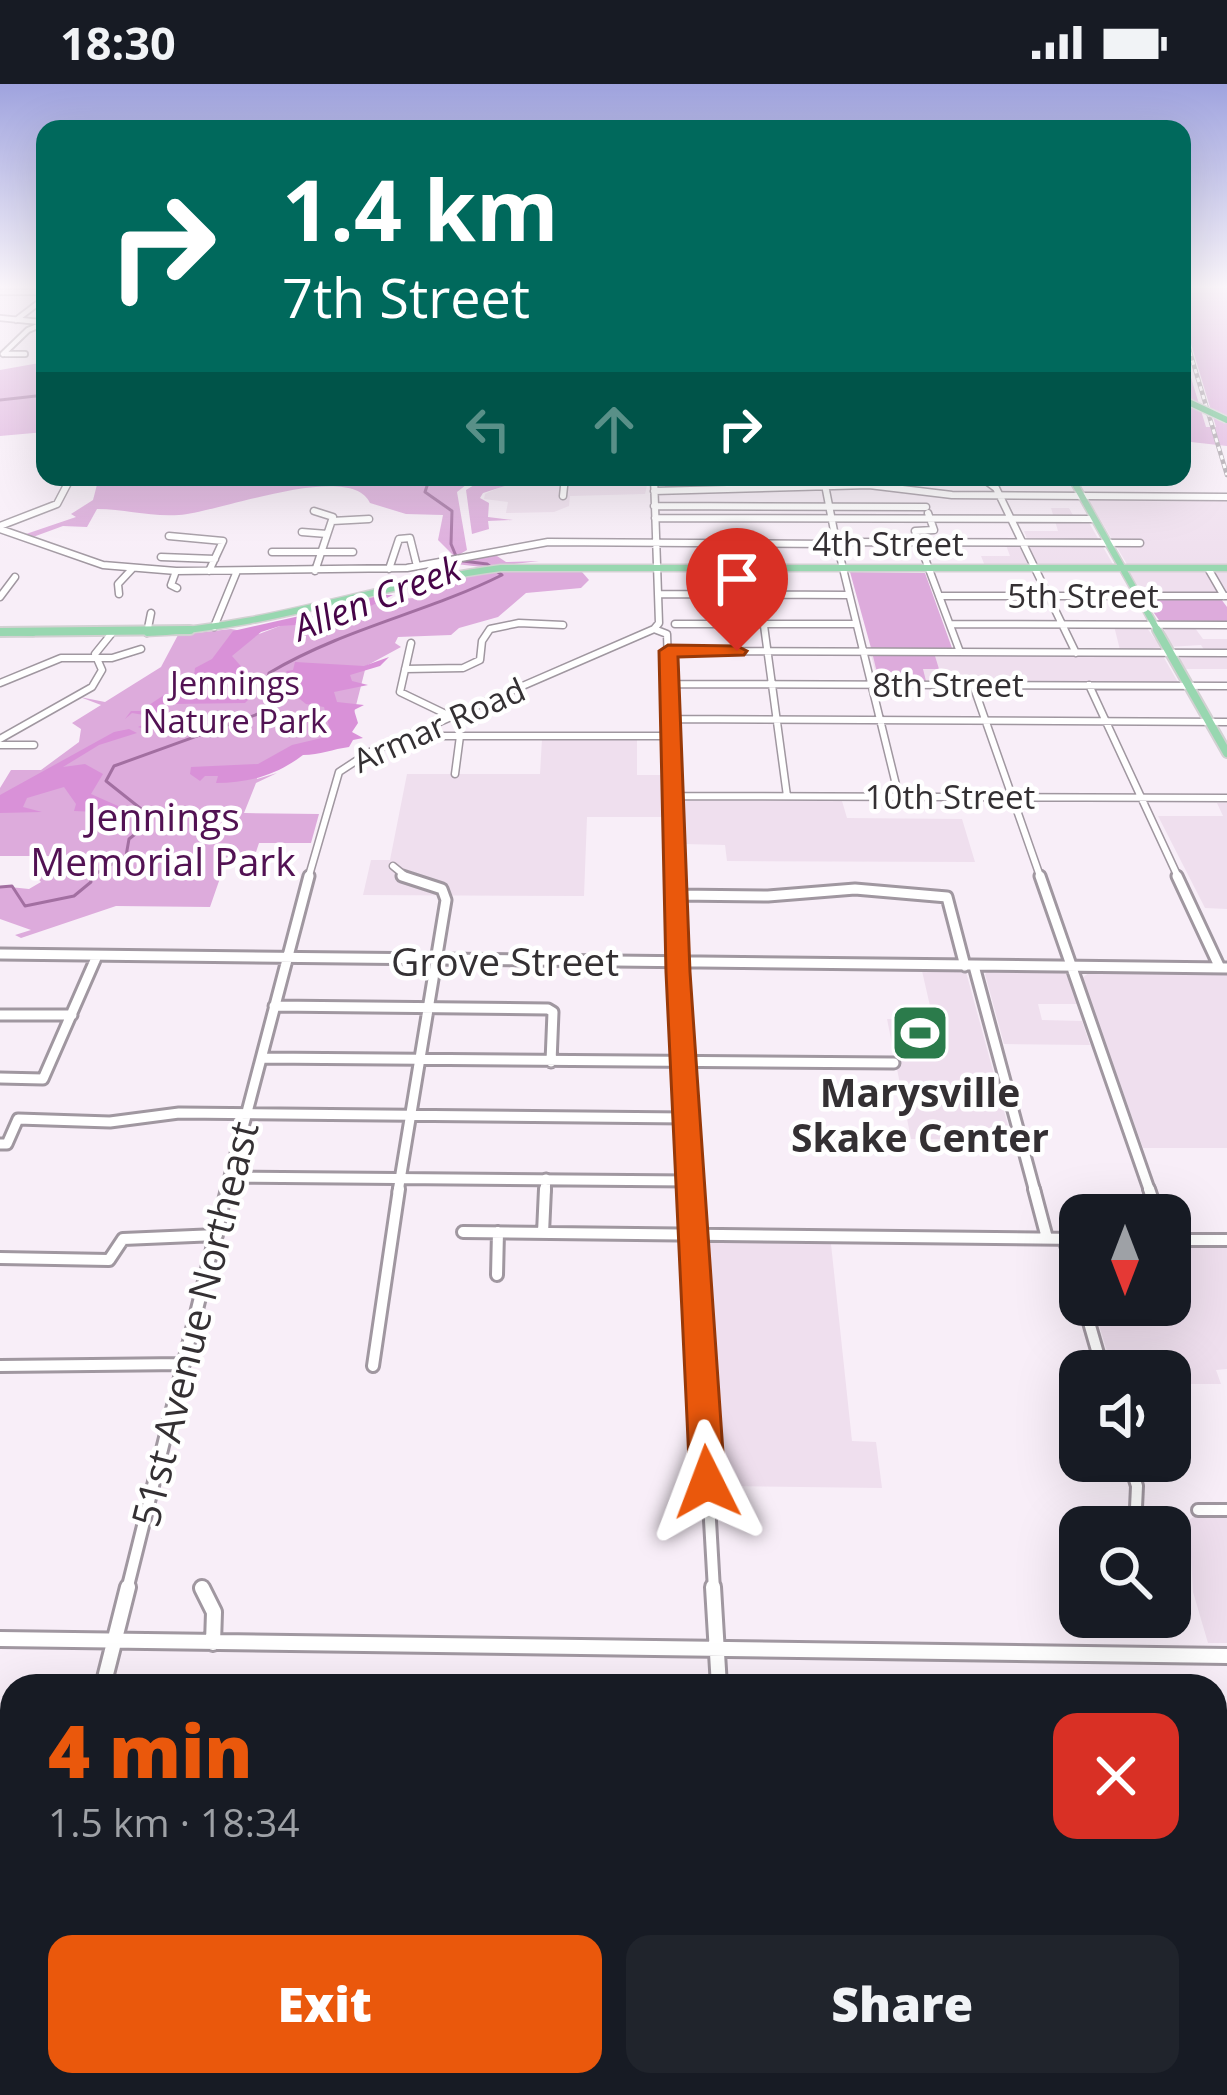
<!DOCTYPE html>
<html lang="en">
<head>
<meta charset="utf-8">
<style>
  :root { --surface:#171b24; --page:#20242c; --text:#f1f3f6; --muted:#9ea1a6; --accent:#ea580c }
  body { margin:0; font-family:"Open Sans",sans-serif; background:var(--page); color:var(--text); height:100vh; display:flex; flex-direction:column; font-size:45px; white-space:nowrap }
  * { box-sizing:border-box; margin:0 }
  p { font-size:39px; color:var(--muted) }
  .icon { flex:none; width:66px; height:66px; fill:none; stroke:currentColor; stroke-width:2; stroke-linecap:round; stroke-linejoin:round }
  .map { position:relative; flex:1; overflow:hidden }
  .panel { position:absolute; left:0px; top:1590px; width:1227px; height:423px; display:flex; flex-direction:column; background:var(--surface); border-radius:36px 36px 0 0; box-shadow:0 12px 48px #0002 }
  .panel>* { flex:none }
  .hud { position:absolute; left:36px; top:36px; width:1155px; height:366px; border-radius:24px; box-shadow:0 12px 48px #0002; background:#00695c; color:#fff; overflow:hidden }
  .needle { width:78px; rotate:180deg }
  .tools { position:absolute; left:1059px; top:1110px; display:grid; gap:24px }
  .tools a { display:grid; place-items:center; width:132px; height:132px; border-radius:24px; background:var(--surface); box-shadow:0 12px 48px #0002; font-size:60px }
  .pin { position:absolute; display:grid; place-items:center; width:102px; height:102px; color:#fff; margin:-123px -51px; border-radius:50% 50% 50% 0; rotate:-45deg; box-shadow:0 0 12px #0007 }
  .pin .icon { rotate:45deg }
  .me { position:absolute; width:132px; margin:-66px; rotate:357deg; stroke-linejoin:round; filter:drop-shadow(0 0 9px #0008) }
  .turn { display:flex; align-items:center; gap:42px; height:252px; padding:0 48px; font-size:54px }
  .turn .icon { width:156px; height:156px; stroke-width:2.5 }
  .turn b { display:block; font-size:84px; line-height:102px }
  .lanes { display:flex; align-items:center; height:114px; padding:0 48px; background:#0003; justify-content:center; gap:60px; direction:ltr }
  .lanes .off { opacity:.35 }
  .round { display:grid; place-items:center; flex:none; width:126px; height:126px; border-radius:24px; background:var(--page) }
  .summary { display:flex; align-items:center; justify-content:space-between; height:204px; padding:0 48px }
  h1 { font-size:72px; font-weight:800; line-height:90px; color:var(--accent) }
  .primary-button { display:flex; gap:24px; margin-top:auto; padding:24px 48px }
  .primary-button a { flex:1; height:138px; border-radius:24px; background:var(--accent); color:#fff; font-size:48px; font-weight:800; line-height:138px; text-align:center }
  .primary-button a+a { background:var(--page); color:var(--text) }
  .status { display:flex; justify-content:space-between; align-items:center; height:84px; padding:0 60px; background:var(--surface); direction:ltr }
  .status svg { height:33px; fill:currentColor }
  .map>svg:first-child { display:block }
  .built { fill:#efdfee }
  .green { fill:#ddabdc }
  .forest { fill:#d991d8 }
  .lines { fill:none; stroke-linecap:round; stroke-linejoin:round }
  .stream { stroke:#a26fa1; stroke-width:3 }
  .minor-far4-casing { stroke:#a097a0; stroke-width:8 }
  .minor-far3-casing { stroke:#a097a0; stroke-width:9 }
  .minor-far2-casing { stroke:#a097a0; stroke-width:15 }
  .minor-far1-casing { stroke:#a097a0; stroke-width:16 }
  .minor-casing { stroke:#a097a0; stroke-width:20 }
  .major-far2-casing { stroke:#d2d1d2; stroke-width:8 }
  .major-far1-casing { stroke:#d2d1d2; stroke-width:9 }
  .major-casing { stroke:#d2d1d2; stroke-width:12 }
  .minor-far4 { stroke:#fff; stroke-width:4.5 }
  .minor-far3 { stroke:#fff; stroke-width:6 }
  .minor-far2 { stroke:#fff; stroke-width:9 }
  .minor-far1 { stroke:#fff; stroke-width:10 }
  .minor { stroke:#fff; stroke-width:14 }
  .major-far2 { stroke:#98d7b0; stroke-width:4.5 }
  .major-far1 { stroke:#98d7b0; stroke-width:6 }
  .major { stroke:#98d7b0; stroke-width:8 }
  .rail-casing { stroke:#9d969d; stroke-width:4.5 }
  .rail { stroke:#fff; stroke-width:3; stroke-dasharray:4.5; stroke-linecap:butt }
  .highway-bridge-casing { stroke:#d2d1d2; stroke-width:9; stroke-linecap:butt }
  .highway-bridge { stroke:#54bd7c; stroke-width:6 }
  .route { fill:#ea580c; stroke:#983908; stroke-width:3 }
  .labels { text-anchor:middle; stroke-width:9; stroke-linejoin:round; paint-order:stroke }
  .far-street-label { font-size:33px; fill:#343033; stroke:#fff }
  .far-park-label { font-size:33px; fill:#521253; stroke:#fff }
  .far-water-label { font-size:36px; font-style:italic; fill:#470448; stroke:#fff }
  .park-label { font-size:39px; fill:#521253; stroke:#fff }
  .street-label { font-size:39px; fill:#343033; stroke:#fff }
  .poi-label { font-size:39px; font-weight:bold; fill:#343033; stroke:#fff }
</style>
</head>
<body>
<div class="status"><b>18:30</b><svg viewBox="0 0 49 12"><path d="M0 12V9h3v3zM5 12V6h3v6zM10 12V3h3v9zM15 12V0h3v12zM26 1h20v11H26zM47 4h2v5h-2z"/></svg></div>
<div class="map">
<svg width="1227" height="2011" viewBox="0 0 1227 2011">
  <rect width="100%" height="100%" fill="#f8eef8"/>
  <path class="built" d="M649 393 645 410 570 412 569 422 554 428 506 429 508 418 484 415 485 410 518 395Z
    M1088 415H1227V482H1128Z
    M1051 424H1069L1076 437H1088L1114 482H985L981 472H1010L1006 461 1029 460 1024 447H1058Z
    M1129 488H1227V510H1143Z
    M1114 542 1147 544 1155 555 1167 554 1164 544H1195L1203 555H1227V585H1186L1179 574 1208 572 1201 561 1120 566Z
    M871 571 1163 572 1179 600 878 598Z
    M542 655H637V691H666V733H587L584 812 363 811 371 776H390L407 690H540Z
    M681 717H842L847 734 962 735 975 778 727 777 725 761 683 760Z
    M1217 719H1227V825L1205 824 1158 732H1223Z
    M990 886 1065 888 1081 920H1038L1042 936 1082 937 1090 961 1004 960 985 890Z
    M922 887 966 888 1012 1056 911 1055 887 935H933Z
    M1090 888H1227V1064H1143L1082 894Z
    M703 1158 831 1160 852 1357 876 1358 882 1404 719 1402Z
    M1170 1162H1227V1285L1216 1286 1221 1300H1170V1287H1113L1093 1221H1170Z
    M1199 1429H1227V1559H1208L1193 1508 1189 1436Z"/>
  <path class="green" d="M1182 201H1227V362L1182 357V319L1192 320 1182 313 1191 305 1182 286V264L1206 343H1216L1182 230Z
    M45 278V348L0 352V286Z
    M99 393H476L457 408 467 466 455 473 438 456 443 431 406 430 370 419C351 376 216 429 179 431 149 433 126 425 97 425L87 443 63 442 33 453 26 450 76 433 71 430 93 416Z
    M487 393H533L483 409 480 414 489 419 488 433 513 436 488 437 489 445 472 450 466 406Z
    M665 393H898L900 398 665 403Z
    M494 470 506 478 539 477 497 482 501 487 582 488 589 496 581 504 526 509 498 533 459 544 451 551 398 553 395 559 401 563 366 582 347 657 298 662 258 689 257 695 277 689 256 699 244 729 319 730 311 759H259L254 774H227L210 823 116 822 21 854 15 851 31 846 0 835V802L29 805 41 798 36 792 60 779 75 782 63 790 96 785 95 772H0V704L11 686H41L79 658 81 645 72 639 101 621 80 613 105 618 161 583 178 551 231 545 259 550 280 542 332 541 344 535 348 517 385 506 382 517 413 514 416 500 485 488 482 483 456 480Z
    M850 488 925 489 952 564H871Z
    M1221 515 1227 523V539H1161L1145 516Z
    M873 572H935L939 585H923L926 597H879Z"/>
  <path class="forest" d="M383 507V511H393L332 541 280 542 261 548 232 572 246 588 242 599 249 615 245 619 173 620 166 623 167 633 200 631 151 647 138 643 150 638V632L132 629 125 635 131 627H140L167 609 229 611 230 604 194 592 195 584 212 575 233 547 304 531 331 534 342 530 352 515Z
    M389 573 380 582 350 591 352 597 368 601 334 608 337 618 364 621 354 626 358 639 352 648 363 654 353 656 349 663C333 665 320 671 303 671 277 691 249 699 216 699L218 692H205L200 697 190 690 191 683 258 680 292 661 326 653 330 646 324 623 306 620 291 608 295 598 286 587 293 586 295 578 364 582Z
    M129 645 137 649 99 661 63 683 85 680 103 690 91 710 118 722 122 729 74 727 76 720 64 703 27 714 23 723 42 728 0 729V711L114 648Z"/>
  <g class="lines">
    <path class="stream" d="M0 316 45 311
      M430 393 425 408 452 427 451 460 456 472
      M0 803 12 802 25 822 74 812 91 798 90 793 126 772 129 755 148 740 145 728 106 697 114 682 258 630 269 618 265 606 269 589C345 544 426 529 502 491L487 480 463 477"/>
    <g class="minor-far4-casing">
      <path id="minor-far4" d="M0 208H45
        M0 234 40 238
        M16 236 45 214
        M3 270 28 246 45 239
        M5 270H25"/>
    </g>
    <g class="minor-far3-casing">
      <path id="minor-far3" d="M654 393 659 539 654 545
        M981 393 996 404 1076 569
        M826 406 836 457
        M654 407 869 401 952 411 1227 413
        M563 412 565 393
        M654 422 926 423
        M314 427 333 433 315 487
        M655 434 1093 435
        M332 437 369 435
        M0 442 57 420 68 399 64 393
        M0 445 103 481 176 487 407 484 548 458 833 460
        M302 448 327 450
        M169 452 223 457 209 487
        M919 457 915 447 934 446 928 429
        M840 458 1140 459
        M753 460 787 712
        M837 460 899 713
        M920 461 960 568
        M272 468H353
        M161 473 215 475
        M389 485 399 455 410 454 417 482
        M1209 486 1224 512
        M176 487 171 501 177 504
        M119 510 118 500 132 485
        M658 510 848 511
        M939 512H1227
        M0 513 15 493
        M675 540H856
        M950 540 1227 541
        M214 543 237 487
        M654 545 667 550 675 795
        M147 549 151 529
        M411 559 400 608 452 633
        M668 567 1227 569
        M405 585 463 584 480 576 482 557 490 545 519 539 563 541
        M0 599 61 574H112L141 565
        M669 600 1227 602
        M973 601 1041 795
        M1089 601 1179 795
        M670 635 1227 638
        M420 647 436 652H671
        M0 655 92 603 102 586 95 570 112 549
        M0 661H34
        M455 690 460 652
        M673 712 1227 714
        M393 782 409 795
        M308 795 339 688 368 669 654 545"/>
    </g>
    <g class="minor-far2-casing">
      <path id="minor-far2" d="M675 792 691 1108
        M1040 792 1150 1108
        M1177 792 1220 884
        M676 811 768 812 855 805 947 813 965 882
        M0 870 1227 884
        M974 882 1035 1108
        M274 922 548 925 553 928 551 978
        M0 931H72
        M263 974 894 979
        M0 994 43 995 96 874
        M0 1060H7L18 1035 110 1038 179 1029 686 1034
        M232 1093 690 1097
        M226 1108 309 792
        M398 1108 446 816 442 805 402 792
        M545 1108 546 1095"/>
    </g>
    <g class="minor-far1-casing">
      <path id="minor-far1" d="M691 1105 714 1506
        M1034 1105 1047 1154
        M1149 1105 1158 1131
        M463 1148 1080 1155
        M543 1149 545 1105
        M1064 1154 1080 1208
        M1170 1156H1227
        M0 1174 109 1176 123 1155 217 1151
        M497 1191 498 1148
        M1084 1221 1103 1287
        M0 1282 184 1280
        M373 1282 399 1105
        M1129 1377 1137 1402 1136 1424
        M1198 1426H1227
        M127 1506 227 1105"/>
    </g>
    <g class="minor-casing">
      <path id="minor" d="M713 1503 719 1602
        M202 1504 214 1528 213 1559
        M0 1555 1227 1572
        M103 1602 128 1503
        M0 1755 12 1756
        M0 1998 12 1952
        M744 2001 745 2011"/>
    </g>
    <g class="major-far2-casing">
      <path id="major-far2" d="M1182 295V304"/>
    </g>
    <g class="major-far1-casing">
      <path id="major-far1" d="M1071 393 1159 549
        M0 548 33 549
        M147 549C268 544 382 499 501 484H1227"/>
    </g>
    <g class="major-casing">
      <path id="major" d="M1157 546 1227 669
        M0 548 190 546"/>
    </g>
    <use href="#minor-far4" class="minor-far4"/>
    <use href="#minor-far3" class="minor-far3"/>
    <use href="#minor-far2" class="minor-far2"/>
    <use href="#minor-far1" class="minor-far1"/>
    <use href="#minor" class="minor"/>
    <use href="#major-far2" class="major-far2"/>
    <use href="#major-far1" class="major-far1"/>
    <use href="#major" class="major"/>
    <g class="rail-casing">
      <path id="rail" d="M1182 242 1227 391"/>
    </g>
    <use href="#rail" class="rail"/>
    <g class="highway-bridge-casing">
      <path id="highway-bridge" d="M1182 315 1227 336"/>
    </g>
    <use href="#highway-bridge" class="highway-bridge"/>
  </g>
  <linearGradient id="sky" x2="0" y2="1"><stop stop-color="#9fa3de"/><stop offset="0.42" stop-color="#fcf7fc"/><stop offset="1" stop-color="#fcf7fc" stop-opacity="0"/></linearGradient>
  <rect width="1227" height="483" fill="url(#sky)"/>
  <path class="route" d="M737 562 747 567 744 571 678 573 690 888 725 1398 720 1408 707 1412 695 1408 690 1398 666 888 659 567 668 561Z"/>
  <defs>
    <g id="stadium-square" transform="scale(3)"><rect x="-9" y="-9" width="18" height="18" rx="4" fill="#2b7b4b" stroke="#fff"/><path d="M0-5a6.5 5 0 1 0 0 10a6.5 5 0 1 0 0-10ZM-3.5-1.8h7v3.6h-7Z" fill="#fff"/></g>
  </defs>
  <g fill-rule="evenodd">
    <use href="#stadium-square" x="920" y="949"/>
  </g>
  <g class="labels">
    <g class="far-street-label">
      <text x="888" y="472">4th Street</text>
      <text x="1083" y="524">5th Street</text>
      <text x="948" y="613">8th Street</text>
      <text transform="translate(439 641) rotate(-24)" y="12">Armar Road</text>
      <text x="950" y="725">10th Street</text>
    </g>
    <g class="far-park-label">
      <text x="235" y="611">Jennings<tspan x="235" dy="38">Nature Park</tspan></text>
    </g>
    <g class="far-water-label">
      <text transform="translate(377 514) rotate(-21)" y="13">Allen Creek</text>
    </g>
    <g class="park-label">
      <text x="163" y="747">Jennings<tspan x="163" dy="45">Memorial Park</tspan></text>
    </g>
    <g class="street-label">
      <text x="505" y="892">Grove Street</text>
      <text transform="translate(195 1240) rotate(-76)" y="14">51st Avenue Northeast</text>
    </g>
    <g class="poi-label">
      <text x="920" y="1023">Marysville<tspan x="920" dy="45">Skake Center</tspan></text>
    </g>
  </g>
</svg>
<div class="tools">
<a><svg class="needle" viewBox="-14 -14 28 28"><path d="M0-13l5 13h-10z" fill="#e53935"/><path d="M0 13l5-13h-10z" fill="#9ea1a6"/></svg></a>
<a><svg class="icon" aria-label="sound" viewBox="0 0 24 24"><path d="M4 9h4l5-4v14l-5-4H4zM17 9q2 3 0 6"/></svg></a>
<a><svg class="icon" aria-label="search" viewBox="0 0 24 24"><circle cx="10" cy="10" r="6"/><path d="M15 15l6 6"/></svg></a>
</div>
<div class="pin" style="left:737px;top:567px;background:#d93025"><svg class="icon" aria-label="arrive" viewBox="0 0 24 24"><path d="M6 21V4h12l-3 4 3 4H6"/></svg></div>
<svg class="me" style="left:707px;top:1398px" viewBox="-20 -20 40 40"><path d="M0-17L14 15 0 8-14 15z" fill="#ea580c" stroke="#fff" stroke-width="4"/></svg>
<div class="hud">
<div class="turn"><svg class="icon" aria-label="right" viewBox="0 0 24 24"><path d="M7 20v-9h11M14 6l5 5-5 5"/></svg><div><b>1.4 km</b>7th Street</div></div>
<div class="lanes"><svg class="icon off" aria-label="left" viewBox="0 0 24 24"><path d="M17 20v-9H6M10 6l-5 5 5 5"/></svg><svg class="icon off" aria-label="ahead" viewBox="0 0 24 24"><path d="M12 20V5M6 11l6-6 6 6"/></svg><svg class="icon" aria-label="right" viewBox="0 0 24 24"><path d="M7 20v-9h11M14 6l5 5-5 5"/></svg></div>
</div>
<section class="panel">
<div class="summary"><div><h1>4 min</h1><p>1.5 km · 18:34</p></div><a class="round" style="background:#d93025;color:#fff"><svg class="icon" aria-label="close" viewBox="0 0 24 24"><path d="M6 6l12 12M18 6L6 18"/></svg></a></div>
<div class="primary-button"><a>Exit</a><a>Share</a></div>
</section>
</div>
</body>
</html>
